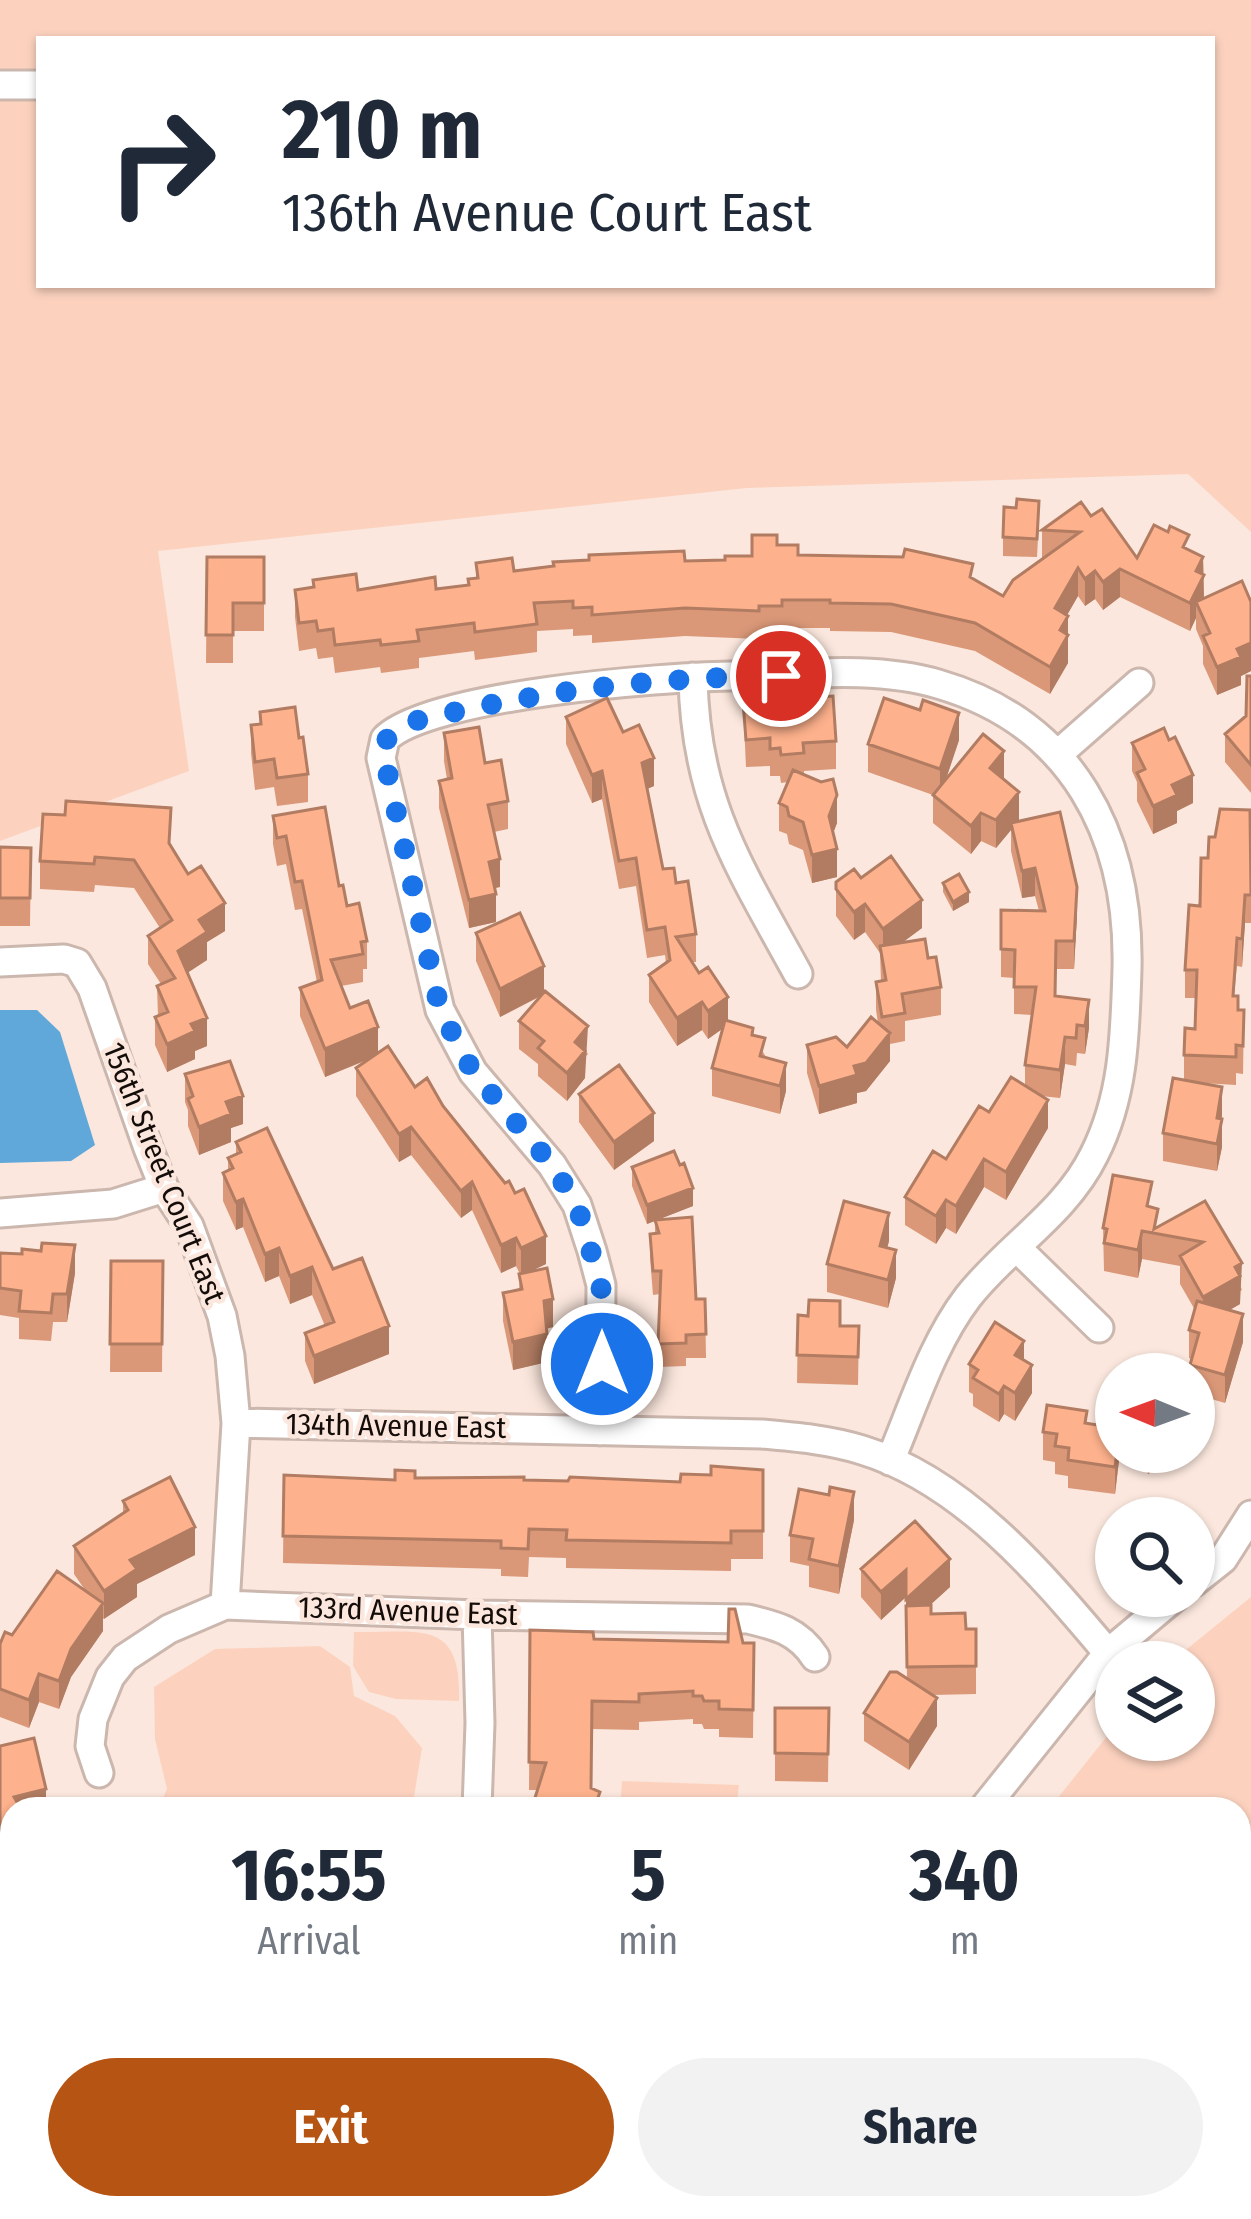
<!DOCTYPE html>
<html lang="en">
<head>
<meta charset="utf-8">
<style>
  :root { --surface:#fff; --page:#f2f2f3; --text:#1f2937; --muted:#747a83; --accent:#b55413 }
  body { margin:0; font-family:"Fira Sans Condensed",sans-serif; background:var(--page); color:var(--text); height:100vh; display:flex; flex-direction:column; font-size:45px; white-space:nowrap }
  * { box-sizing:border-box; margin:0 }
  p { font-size:39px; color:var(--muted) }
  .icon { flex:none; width:66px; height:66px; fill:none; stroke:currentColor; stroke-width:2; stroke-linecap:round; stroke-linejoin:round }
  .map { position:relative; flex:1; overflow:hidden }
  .panel { position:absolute; left:0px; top:1797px; width:1251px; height:423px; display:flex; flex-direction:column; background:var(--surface); border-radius:36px 36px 0 0; box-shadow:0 3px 9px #0004 }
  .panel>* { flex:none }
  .banner { position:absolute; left:36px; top:36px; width:1179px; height:252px; border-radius:0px; box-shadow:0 3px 9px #0004; background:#fff; color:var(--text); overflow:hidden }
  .needle { width:78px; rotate:271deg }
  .controls { position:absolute; left:1095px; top:1353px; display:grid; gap:24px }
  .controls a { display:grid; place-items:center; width:120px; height:120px; border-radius:50%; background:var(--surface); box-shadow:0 3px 9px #0004; font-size:60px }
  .pin { position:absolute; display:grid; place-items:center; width:102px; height:102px; color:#fff; margin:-51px; border:6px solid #fff; border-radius:50%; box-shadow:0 3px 12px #0007 }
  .me { position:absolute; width:132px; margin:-66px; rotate:0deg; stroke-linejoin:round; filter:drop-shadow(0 0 9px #0008) }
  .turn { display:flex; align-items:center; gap:42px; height:252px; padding:0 48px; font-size:54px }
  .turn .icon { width:156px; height:156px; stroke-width:2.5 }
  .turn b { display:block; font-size:84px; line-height:102px }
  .eta { display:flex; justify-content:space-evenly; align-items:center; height:204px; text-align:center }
  .eta b { font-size:72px; font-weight:700; line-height:84px }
  .cta { display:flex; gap:24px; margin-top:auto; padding:24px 48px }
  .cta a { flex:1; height:138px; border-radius:72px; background:var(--accent); color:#fff; font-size:48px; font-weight:700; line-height:138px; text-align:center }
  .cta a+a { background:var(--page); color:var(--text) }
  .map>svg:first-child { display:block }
  .green { fill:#fcd2bf; fill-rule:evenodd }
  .water { fill:#61a8da }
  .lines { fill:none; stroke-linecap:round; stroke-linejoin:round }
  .minor-casing { stroke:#cbb7ae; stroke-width:33 }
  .minor { stroke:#fff; stroke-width:27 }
  .wall { fill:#da9878 }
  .shaded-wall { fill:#b17c62 }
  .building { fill:#fdb18c; stroke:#b17c62; stroke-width:3 }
  .route { stroke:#1a73e8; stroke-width:21; stroke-dasharray:0 37.8 }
  .labels { text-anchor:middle; stroke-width:9; stroke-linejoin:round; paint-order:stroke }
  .street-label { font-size:30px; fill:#130c09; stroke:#fbe7dd }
</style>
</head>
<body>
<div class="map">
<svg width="1251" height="2219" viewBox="0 0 1251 2219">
  <rect width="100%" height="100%" fill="#fbe7dd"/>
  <path class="green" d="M0 0H1251V532L1188 474 747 488 158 551 189 771 0 841ZM39 39H1212V285H39Z
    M1251 1597V2219H1219V2208H1239V1809H1049L1116 1725V1740H1194V1662H1171Z
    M354 1632C419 1633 462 1617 459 1701L396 1699 369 1692 353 1666Z
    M320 1646 350 1667 354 1696 395 1716 422 1748 412 1809H158L167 1789 155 1739 154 1687 215 1649Z
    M622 1781 739 1785 736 1809H620Z
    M0 2067H12V2208H260L256 2219H0Z
    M534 2208H695L688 2219H537Z"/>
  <path class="water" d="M0 1010H37L60 1032 95 1145 71 1161 0 1163Z"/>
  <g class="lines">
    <g class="minor-casing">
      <path id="minor" d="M0 85H39
        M693 677C695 802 740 868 798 974
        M1057 755 1139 683
        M0 962 64 959 77 963 92 988 148 1148 164 1188 189 1226 222 1316 230 1356 236 1423 225 1605
        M0 1213 113 1204 164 1188
        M1018 1249 1099 1328
        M236 1423 762 1434C796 1437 830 1440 862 1450 964 1481 1042 1575 1108 1653
        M600 1431 601 1285 592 1251 577 1205 552 1165 473 1072 440 1010 381 758 385 739C428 695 663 677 730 676 797 675 873 665 938 684 1073 723 1130 836 1127 969 1125 1034 1124 1096 1094 1155 1065 1214 1007 1247 968 1297 932 1344 913 1407 890 1461
        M1194 1582 1223 1559 1251 1515
        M99 1773 90 1746 93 1719 110 1677 125 1658 169 1629 225 1605 477 1615 748 1619C777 1626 798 1631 815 1657
        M477 1809 480 1723 477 1615
        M983 1809 1108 1653 1176 1596
        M378 2208 382 2219
        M784 2219 787 2208
        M807 2219 814 2208
        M1127 2219 1128 2208"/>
    </g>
    <use href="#minor" class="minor"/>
  </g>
  <path class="wall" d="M1016 508 1039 519 1037 557 1003 556V537Z
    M1091 516 1137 558 1189 550 1203 557 1204 598 1251 602V671L1241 676V685L1217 695 1203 664V646L1196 629V618L1190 631 1120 597 1103 610 1095 599 1085 606 1078 596 1067 615 1068 663 1050 694 975 651 891 632 830 631V628H782V634H759V639L685 636 592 643V635L573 636V629L537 631V652L475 660 474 651 419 658V668L381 673 380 667 335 673 333 657 318 659 316 648 299 651 295 617V590L436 589 468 585 476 578V563L514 571 725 560 752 556 777 545 798 555 973 579 1003 596 1042 558V530Z
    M207 557H264V631H233V663H206Z
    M1251 676V793L1225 762V734L1246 716Z
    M743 702 836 741V769L804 771V774L837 823 833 833 837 877 812 883 803 850 789 844 787 834 779 831V803L788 782 781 783 780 776H770V766L746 767Z
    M260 712 299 738 308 774V802L277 806 274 787 255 790 251 753V725L260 724Z
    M566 717 623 732 654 786 647 789 663 869 676 883 696 934V962H692L728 1021 753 1035 786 1091 780 1114 712 1096V1068L723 1028 708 1039 702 1030 677 1046 649 1002V975L666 963 665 955 647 958 636 886 619 889 602 799 592 803 566 744Z
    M444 733 485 763 508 801V829L494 832 500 887 495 888 496 922 469 928 439 808V781L447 779 444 761Z
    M959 740 946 779H1004L1019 820 1018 822 1077 914 1074 969H1056V996L1089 1028 1085 1054 1077 1053 1076 1066 1065 1064 1060 1098 1041 1096 1048 1128 1006 1200 984 1187 956 1234 946 1228 936 1244 905 1225V1197L946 1159 989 1112 1025 1085V1065L1032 1015 1014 1014V978L1001 977V910L1039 911 1035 896 1022 898 1011 851V830L996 848 981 841 971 854 933 823V795L868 772V744Z
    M1132 743 1193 803 1177 811V823L1153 834 1137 801V782L1132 771Z
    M273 816 339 886 367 941V969H363V982L341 986 350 1008 378 1053 415 1087 443 1106 546 1264 529 1272 553 1327 546 1329 547 1362 513 1370 503 1321V1293L519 1289 520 1274 516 1266 501 1273 472 1210 461 1218 411 1155 399 1162 356 1096V1068L370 1059 325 1077 300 1016V988L317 982 302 909 295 910 286 864 277 866 273 844Z
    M1251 826V923H1245L1242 967 1237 966 1234 996 1238 1010H1244L1243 1074 1236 1073V1085L1202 1083 1222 1087V1147L1217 1171 1163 1161V1133L1184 1080V1055L1195 1029 1196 998H1185V970L1208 858 1215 837Z
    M171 846 225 931 207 942V960L187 973 207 1046 195 1051V1059L167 1072 155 1045V1017L158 1016 157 986 161 984 148 964V936L160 928 134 888 95 885 94 892 40 889V861Z
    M0 847 31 848 30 926H0Z
    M861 878 922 928 903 942 928 958 941 987V1015L905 1021V1041L890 1044V1061L866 1091 857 1093V1103L819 1114 807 1073V1045L847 1047 878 1023 876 1010V982L881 981 880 953 865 932 854 940 836 916V882Z
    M943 883 969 902 953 911 943 892Z
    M476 933 544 992 588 1054 585 1057V1078L567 1101 538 1076V1064L519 1049V1021L541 996 500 1017 476 961Z
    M185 1074 243 1124 231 1128V1142L199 1155 188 1126V1110L185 1102Z
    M579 1094 654 1141 614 1170 579 1122Z
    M236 1142 333 1269 389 1354 314 1384 305 1361V1333L325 1326 312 1295 290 1304 279 1276 265 1282 243 1227 236 1230 223 1201V1173L228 1170V1158L236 1154Z
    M632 1167 693 1206 657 1220 696 1299H705L706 1358H686V1366L658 1367 660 1294 653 1295 650 1257V1234L655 1233V1221L647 1224 632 1186Z
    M1205 1201 1242 1290 1240 1291V1304L1230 1310 1243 1342 1225 1403 1194 1394V1374H1190L1192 1359 1189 1358V1330L1195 1310 1180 1284V1266L1142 1259 1138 1278 1104 1271 1103 1228 1158 1227Z
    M889 1241 887 1248 896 1278 888 1308 827 1292V1264Z
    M0 1253 75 1273 67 1322H53L51 1341 19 1339V1318L0 1315Z
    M111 1261H163L162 1372H110Z
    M798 1315 840 1326H859L858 1385 797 1383Z
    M1024 1360 1032 1393 1015 1421 1004 1414 999 1422 973 1406V1394L969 1392V1364Z
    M1087 1424 1120 1452 1115 1494 1068 1488V1476L1055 1474V1462L1043 1460V1432Z
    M1133 1452H1182L1148 1474Z
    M763 1470V1559H731V1571L566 1568V1558L529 1557 528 1577 501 1576V1569L283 1563 284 1475 395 1480 680 1482 711 1475Z
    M123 1501 195 1555 137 1584V1597L103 1619V1631L71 1677 59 1709 39 1702 29 1728 0 1717V1644L85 1590 74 1574V1546L123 1513Z
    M854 1520 839 1594 809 1587V1566L790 1562V1535Z
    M861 1569 950 1587 930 1605 931 1614 966 1629H976V1694L932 1695 937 1726 909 1770 864 1741V1713L907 1679 906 1597 881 1620 861 1597Z
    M530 1630 594 1639 754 1643 753 1738 719 1737V1729H704L702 1724H693V1719L639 1722V1730L592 1729 591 1789 600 1809H533L537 1790H529Z
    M775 1708H829L828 1782 775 1781Z
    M0 1937H12V2030H0Z
    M425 2208H509L511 2214 530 2219H457L454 2210 428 2219Z"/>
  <path class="shaded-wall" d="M1203 557 1204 603 1196 602V618L1190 631V603L1196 571Z
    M1078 568V596L1055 636V608Z
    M1120 569V597L1103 610V582Z
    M1095 571V599L1085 606V579Z
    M1068 616V663L1050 694V667L1060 630Z
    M1251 643V671L1241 676V685L1217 695V667L1237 649Z
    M959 713V740L940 797V769Z
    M1004 751V779L990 768Z
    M654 758V786L642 791V763Z
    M602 771V799L592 803V775Z
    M1193 775V803L1177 811V823L1153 834V806L1172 785Z
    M1019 792V820L1012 828 1011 823V830L996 848V820Z
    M837 795V823L829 844V816Z
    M981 813V841L971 854V826Z
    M837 849V877L812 883V855Z
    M500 859V887L489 889V862Z
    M1035 868V896L1022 898V871Z
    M1077 887V914L1074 969V941Z
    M969 892V902L953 911V902Z
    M496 894V922L469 928V900Z
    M1245 895V923L1242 967V939Z
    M922 900V928L883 957V929Z
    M225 903V931L207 942V960L178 979V951L199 920Z
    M865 904V932L854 940V912Z
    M544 966V994L500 1017V989Z
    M728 997V1025L708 1039V1011Z
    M1089 1000V1028L1085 1054V1026Z
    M702 1002V1030L677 1046V1018Z
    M207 1018V1046L195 1051V1059L167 1072V1044L191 1024Z
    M588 1026 585 1078 567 1101V1073L575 1042Z
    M378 1027V1055L325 1077V1049Z
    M890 1033V1061L866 1091 857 1093V1103L819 1114V1086L854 1066Z
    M1065 1037V1064L1060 1098V1070Z
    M786 1063V1091L780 1114V1086Z
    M1222 1087V1115L1217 1146V1118Z
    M243 1096V1124L231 1128V1142L199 1155V1127L226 1102Z
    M1048 1100V1128L1006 1200V1172Z
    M654 1113V1141L614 1170V1142Z
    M1222 1119V1147L1217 1171V1144Z
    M411 1127V1155L399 1162V1134Z
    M984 1159V1187L956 1234V1206Z
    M472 1182V1210L461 1218V1191Z
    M693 1188V1206L647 1224V1205Z
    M243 1199V1227L236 1230V1202Z
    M946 1200V1228L936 1244V1216Z
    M889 1213V1241L880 1274V1246Z
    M1142 1231V1259L1138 1278V1250Z
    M546 1236V1264L521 1276V1248Z
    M516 1238V1266L501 1273V1245Z
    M75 1245V1273L67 1322V1294Z
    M279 1248V1276L265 1282V1254Z
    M896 1250V1278L888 1308V1280Z
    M1242 1263 1240 1304 1203 1325V1297L1235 1267Z
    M312 1267V1295L290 1304V1276Z
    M553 1299V1327L544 1329V1301Z
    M1243 1314V1342L1225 1403V1375Z
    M389 1326V1354L314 1384V1356Z
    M547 1334V1362L513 1370V1342Z
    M1024 1341V1369L1015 1355Z
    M1032 1365V1393L1015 1421V1393Z
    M1004 1386V1414L999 1422V1394Z
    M1117 1452H1120L1115 1494V1467Z
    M1148 1452H1182L1148 1474Z
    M854 1492V1520L839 1594V1566Z
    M195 1527V1555L137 1584V1597L104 1619V1591L130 1560Z
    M950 1559V1587L906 1627V1599Z
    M906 1570V1597L881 1620V1592Z
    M103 1603V1631L71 1677 59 1709V1681L71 1649Z
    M39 1674V1702L29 1728V1700Z
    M937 1698V1726L909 1770V1742Z
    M46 1789V1809H14V1797Z
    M12 1879V1906L0 1913V1885Z
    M429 2208H454V2210L429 2219Z"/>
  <path class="building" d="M1017 499 1039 501 1037 539 1003 537 1004 507 1016 508Z
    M1081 502 1091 516 1102 509 1137 558 1154 525 1168 532 1170 526 1189 535 1183 547 1203 557 1196 571 1204 575 1190 603 1120 569 1103 582 1095 571 1085 579 1078 568 1055 608 1068 616 1060 630 1068 635 1050 667 975 623 891 604 830 603V600H782V606H759V611L685 608 592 615V607L573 608V601L534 603 537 624 475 632 474 623 417 630 419 641 381 645 380 640 335 645 333 629 318 631 316 621 299 623 295 590 314 587 313 580 356 574 358 590 435 577 436 589 469 585 468 579 478 578 476 563 512 558 514 571 554 566 553 562 589 560V555L684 551 685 561 725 560V556H752V535H777V545H798V555L903 557 905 549 973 564 970 577 1003 596 1013 580 1080 532 1042 530Z
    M207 557H264V603H233V635H206Z
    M1242 581 1251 602V643L1237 649 1241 657 1217 667 1203 636 1210 633 1196 602Z
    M1247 676H1251V765L1225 734 1246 716Z
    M833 696 836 741 803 743 804 753 781 755 780 748 770 749V738L746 740 743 702Z
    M607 698 623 732 639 725 654 758 642 763 663 869 674 868 676 883 688 881 696 934 676 937 699 973 708 967 728 997 708 1011 702 1002 677 1018 649 975 670 960 665 927 647 930 636 858 619 861 602 771 592 775 566 717Z
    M884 698 920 710 923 700 959 713 940 769 868 744Z
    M295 707 299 738 303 737 308 774 277 778 274 759 255 762 251 725 261 724 260 712Z
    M479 727 485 763 501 760 508 801 488 805 500 859 489 862 496 894 469 900 439 781 452 778 444 733Z
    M1164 728 1169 740 1175 737 1193 775 1172 785 1177 795 1153 806 1137 773 1145 769 1132 743Z
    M983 734 1004 751 990 768 1019 792 996 820 981 813 971 826 933 795Z
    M793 770 821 782 833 779 837 795 829 816 837 849 812 855 803 822 789 816 787 807 779 803Z
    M66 801 171 808 169 843 188 874 201 866 225 903 199 920 207 932 178 951 207 1018 191 1024 195 1031 167 1044 155 1017 168 1012 157 986 175 978 148 936 172 920 134 860 95 857 94 864 40 861 43 814 65 815Z
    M325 807 339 886 343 885 347 906 359 903 367 941 361 942 363 954 331 960 350 1008 368 1001 378 1027 325 1049 300 988 322 980 302 881 295 882 286 836 277 838 273 816Z
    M1220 809 1250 810 1251 895H1245L1242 939 1237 938 1233 996H1238V1010H1244L1243 1046 1236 1045V1057L1184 1055 1185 1028 1195 1029 1197 970H1185L1189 905 1200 906 1201 858H1208L1209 837H1215Z
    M1060 812 1077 887 1074 941H1056L1055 996 1089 1000 1085 1026 1077 1025 1076 1038 1065 1037 1060 1070 1025 1065 1036 987H1014L1015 950 1001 949V910L1045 911 1035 868 1022 871 1011 823Z
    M0 847 31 848 30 898H0Z
    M891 856 922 900 883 929 865 904 854 912 836 889V882L854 869 861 878Z
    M959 874 969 892 953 902 943 883Z
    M520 913 544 966 500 989 476 933Z
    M925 939 928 958 936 957 941 987 902 994 905 1013 882 1017 876 982 886 980 880 946Z
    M545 991 588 1026 575 1042 585 1051 567 1073 538 1048 544 1041 519 1021Z
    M871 1017 890 1033 866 1063 854 1066 857 1075 819 1086 807 1045 836 1037 847 1047Z
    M725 1020 753 1028 752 1035 765 1038 760 1056 786 1063 780 1086 712 1068Z
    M388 1046 415 1087 427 1078 443 1106 505 1183 509 1181 515 1193 524 1189 546 1236 521 1248 516 1238 501 1245 472 1182 461 1191 411 1127 399 1134 356 1068Z
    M230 1061 243 1096 226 1102 231 1114 199 1127 188 1099 193 1096 185 1074Z
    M619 1065 654 1113 614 1142 579 1094Z
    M1011 1077 1048 1100 1006 1172 984 1159 956 1206 946 1200 936 1216 905 1197 933 1151 946 1159 979 1106 989 1112Z
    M1173 1078 1222 1087 1217 1118 1222 1119 1217 1144 1163 1133Z
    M267 1128 333 1269 362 1258 389 1326 314 1356 305 1333 334 1322 312 1267 290 1276 279 1248 265 1254 243 1199 236 1202 223 1173 233 1168 228 1158 241 1152 236 1142Z
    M674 1151 680 1165 684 1163 693 1188 647 1205 632 1167Z
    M1113 1175 1152 1182 1147 1206 1158 1209 1154 1229 1205 1201 1242 1263 1235 1267 1240 1276 1203 1297 1180 1256 1203 1242 1142 1231 1138 1250 1104 1243 1107 1229 1103 1228Z
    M844 1201 889 1213 880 1246 896 1250 888 1280 827 1264Z
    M692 1217 696 1299H705L706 1334 686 1335V1343L658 1344 661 1271H653L650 1234 659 1233 655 1220Z
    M42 1243 75 1245 67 1294H53L51 1313 19 1311 21 1291 0 1288V1253L22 1254V1249L41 1251Z
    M111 1261H163L162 1344H110Z
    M547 1268 553 1299 544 1301 547 1334 513 1342 503 1293 522 1289 519 1274Z
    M809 1300 840 1301V1326H859L858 1357 797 1355 798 1315 808 1316Z
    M1197 1301 1243 1314 1225 1375 1190 1365 1199 1333 1189 1330Z
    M995 1322 1024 1341 1015 1355 1032 1365 1015 1393 1004 1386 999 1394 973 1378 978 1370 969 1364Z
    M1047 1405 1087 1411 1085 1423 1116 1428 1117 1452 1115 1467 1068 1460 1069 1448 1055 1446 1057 1434 1043 1432Z
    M711 1466 763 1470V1531H731V1543L566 1540 567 1530 529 1529 528 1549 501 1548V1541L283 1536 284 1475 395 1480V1470L415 1471V1478L524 1477V1480L568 1481 570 1477 680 1482 681 1474 711 1475Z
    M170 1477 195 1527 130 1560 137 1569 104 1591 74 1546 128 1510 123 1501Z
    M830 1487 854 1492 839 1566 809 1559 813 1539 790 1535 799 1489 829 1495Z
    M915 1521 950 1559 906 1599V1570L881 1592 861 1569Z
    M57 1571 103 1603 71 1649 59 1681 39 1674 29 1700 0 1689V1644L5 1632 12 1635Z
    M931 1605V1614L965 1613 966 1629H976V1666L907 1667 906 1606Z
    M729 1609H735L743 1643H754L753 1710 719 1709V1701H704L702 1696H693V1691L639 1694V1702L592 1701 591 1788 600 1792 594 1809H548L533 1804 546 1763 529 1762 530 1630 593 1632 594 1639 728 1642Z
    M890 1672H897L937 1698 909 1742 864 1713Z
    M775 1708H829L828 1754 775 1753Z
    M34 1738 46 1789 14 1797 21 1809H12V1879L0 1885V1746Z
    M818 1803 845 1804 844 1809H818Z
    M0 1937H12V2002H0Z
    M463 2208H509L511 2214 526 2208 530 2219H467Z
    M891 2208H898L901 2215 952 2217 951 2219H868V2217Z
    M1158 2208H1198V2214H1195V2219H1157Z"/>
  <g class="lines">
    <path class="route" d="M602 1364 601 1285 577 1205 552 1165 473 1072 440 1010 382 747 393 730 407 723C532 692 653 677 781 676"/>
  </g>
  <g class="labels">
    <g class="street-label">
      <text transform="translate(164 1173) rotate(68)" y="10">156th Street Court East</text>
      <text transform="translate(396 1426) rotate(1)" y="10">134th Avenue East</text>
      <text transform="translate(408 1611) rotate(2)" y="10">133rd Avenue East</text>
    </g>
  </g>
</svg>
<div class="controls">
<a><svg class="needle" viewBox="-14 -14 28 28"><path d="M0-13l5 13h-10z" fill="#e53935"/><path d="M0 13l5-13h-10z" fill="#747a83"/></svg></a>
<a><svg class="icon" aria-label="search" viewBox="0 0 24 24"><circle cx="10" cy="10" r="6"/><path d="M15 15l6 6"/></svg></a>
<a><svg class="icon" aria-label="layers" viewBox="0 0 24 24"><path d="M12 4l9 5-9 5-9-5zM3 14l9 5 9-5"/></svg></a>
</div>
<div class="pin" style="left:781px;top:676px;background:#d93025"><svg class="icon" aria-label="arrive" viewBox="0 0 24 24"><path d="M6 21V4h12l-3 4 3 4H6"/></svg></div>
<svg class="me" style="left:602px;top:1364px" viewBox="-20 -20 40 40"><circle r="17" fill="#1a73e8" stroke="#fff" stroke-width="3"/><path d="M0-11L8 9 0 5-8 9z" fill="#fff"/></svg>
<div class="banner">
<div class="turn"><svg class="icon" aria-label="right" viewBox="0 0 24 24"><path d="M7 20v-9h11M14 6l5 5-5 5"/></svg><div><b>210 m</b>136th Avenue Court East</div></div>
</div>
<section class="panel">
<div class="eta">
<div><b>16:55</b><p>Arrival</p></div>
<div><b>5</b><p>min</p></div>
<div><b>340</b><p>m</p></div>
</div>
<div class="cta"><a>Exit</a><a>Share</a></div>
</section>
</div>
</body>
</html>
